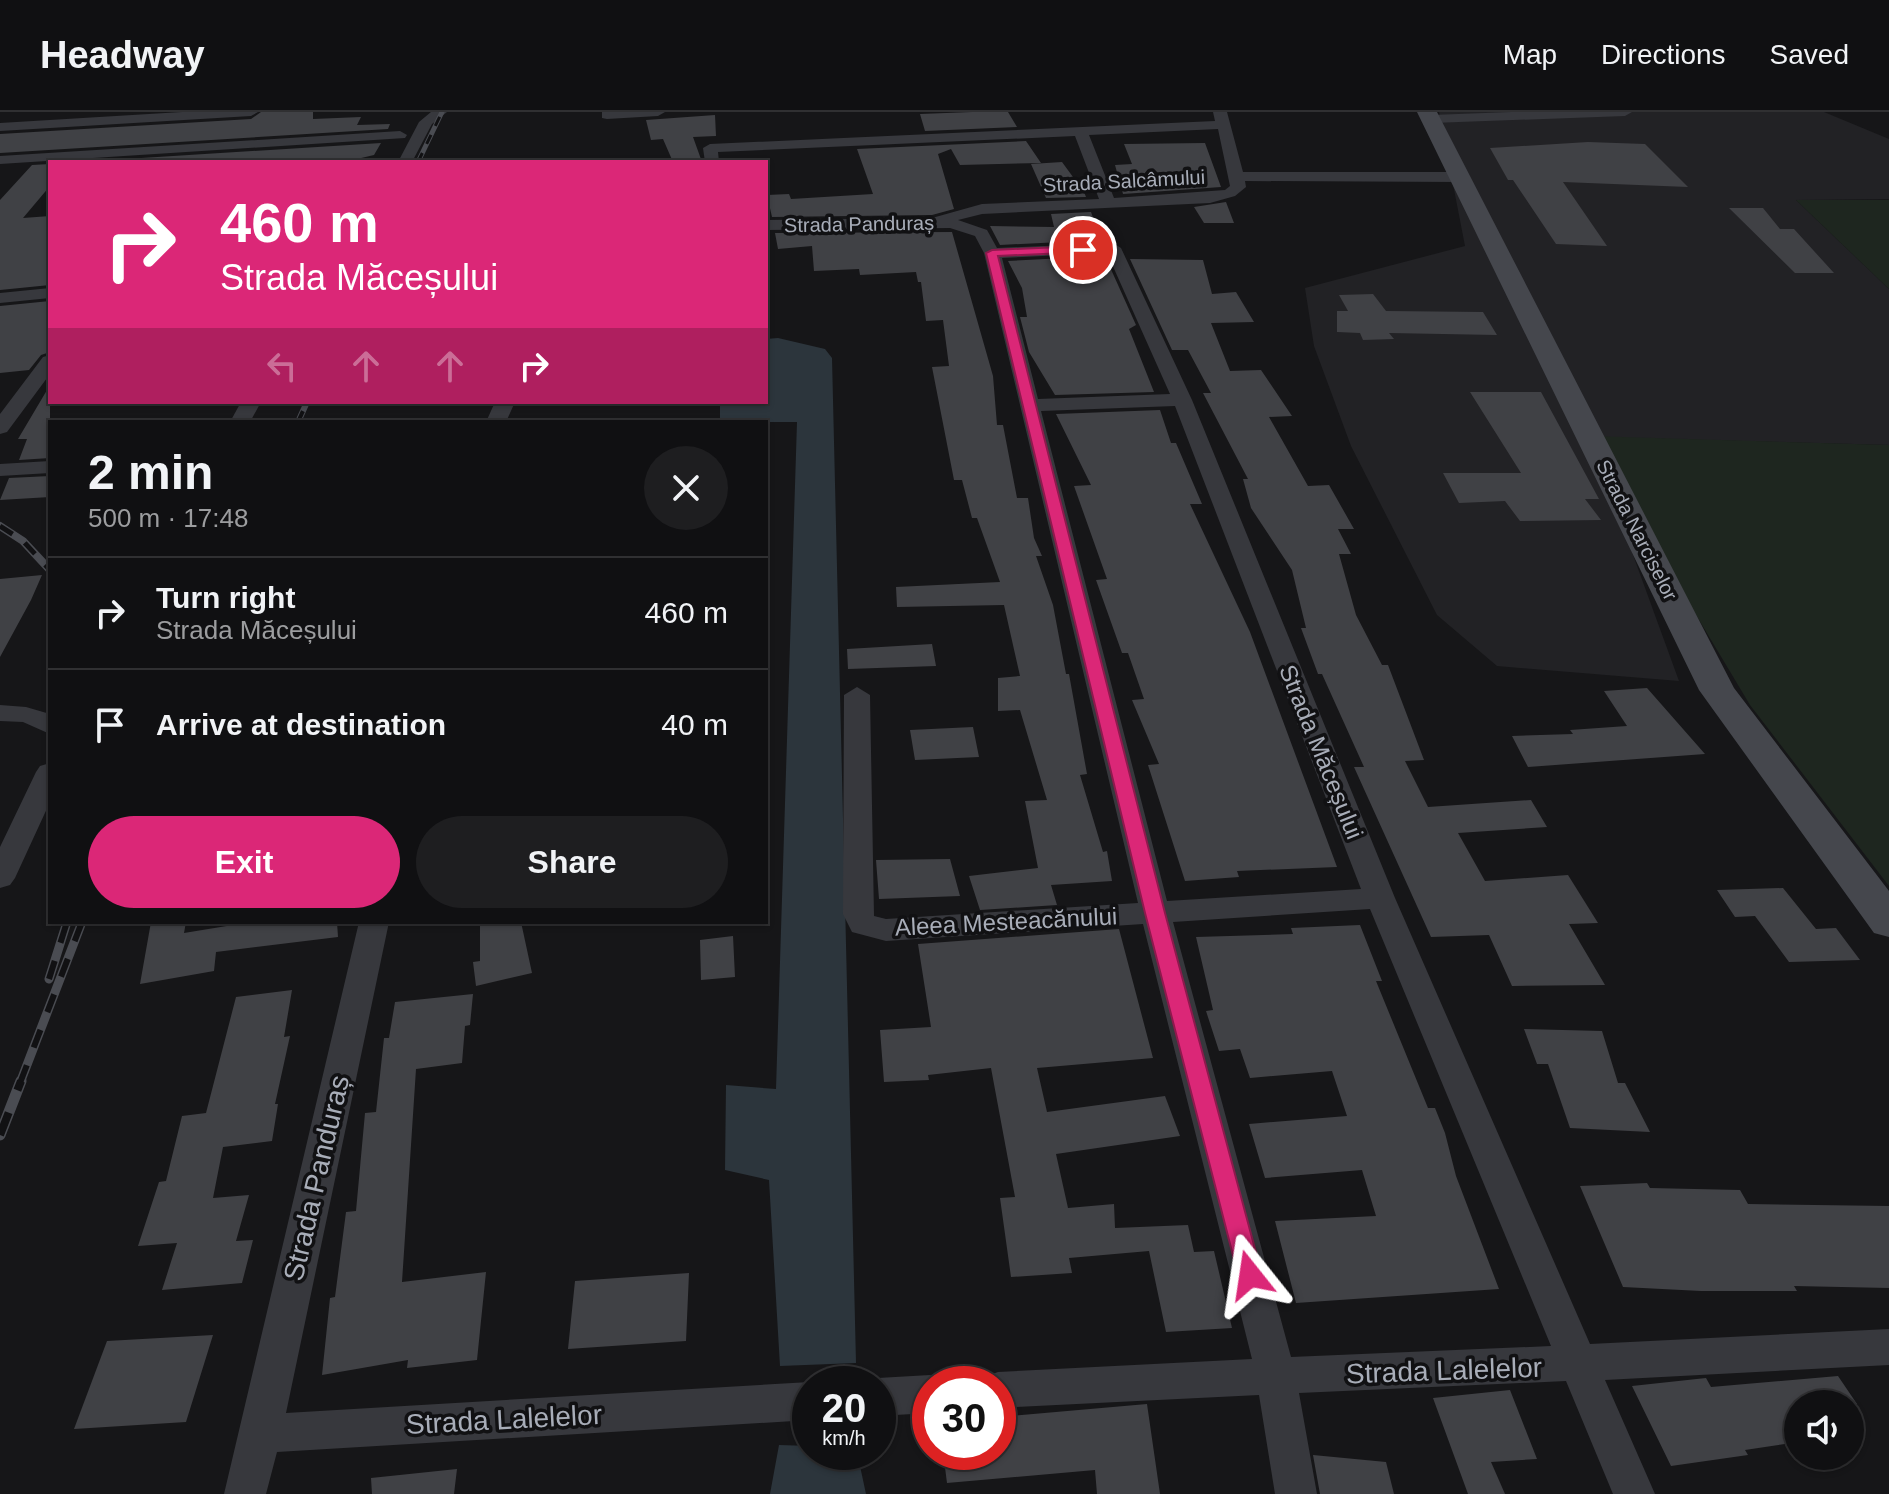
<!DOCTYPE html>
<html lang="en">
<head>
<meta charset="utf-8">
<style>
  :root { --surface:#101012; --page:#1e1e20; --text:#f1f3f6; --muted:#9c9d9f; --line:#303032; --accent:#db2777 }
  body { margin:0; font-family:Helvetica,sans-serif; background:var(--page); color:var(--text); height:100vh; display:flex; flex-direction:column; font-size:30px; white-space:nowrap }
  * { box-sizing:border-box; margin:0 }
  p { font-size:26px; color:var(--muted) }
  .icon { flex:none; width:44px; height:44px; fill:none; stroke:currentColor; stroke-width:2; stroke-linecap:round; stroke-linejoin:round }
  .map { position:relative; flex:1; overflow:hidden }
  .sheet { position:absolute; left:48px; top:308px; width:720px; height:504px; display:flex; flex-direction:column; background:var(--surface); border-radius:0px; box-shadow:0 2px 6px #0004,0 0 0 2px var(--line) }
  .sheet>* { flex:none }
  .banner { position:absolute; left:48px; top:48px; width:720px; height:244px; border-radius:0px; box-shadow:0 2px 6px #0004,0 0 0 2px var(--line); background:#db2777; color:#fff; overflow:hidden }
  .tools { position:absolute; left:1784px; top:1278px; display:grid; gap:16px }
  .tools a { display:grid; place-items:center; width:80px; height:80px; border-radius:50%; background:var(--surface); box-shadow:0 2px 6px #0004,0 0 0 2px var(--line); font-size:40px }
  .speed { position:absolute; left:792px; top:1254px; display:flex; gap:16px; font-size:40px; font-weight:700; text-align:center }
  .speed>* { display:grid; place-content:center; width:104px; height:104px; border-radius:50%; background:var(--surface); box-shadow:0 2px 6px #0004,0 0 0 2px var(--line); line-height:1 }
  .speed small { font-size:20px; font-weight:400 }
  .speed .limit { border:12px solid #d22; background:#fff; color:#111 }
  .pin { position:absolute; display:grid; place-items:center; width:68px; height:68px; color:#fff; margin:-34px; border:4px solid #fff; border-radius:50%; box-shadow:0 2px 8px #0007 }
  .me { position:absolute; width:88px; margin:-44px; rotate:345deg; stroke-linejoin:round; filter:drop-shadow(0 0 6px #0008) }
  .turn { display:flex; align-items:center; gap:28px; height:168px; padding:0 40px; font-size:36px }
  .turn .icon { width:104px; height:104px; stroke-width:2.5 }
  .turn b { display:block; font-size:56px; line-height:68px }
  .lanes { display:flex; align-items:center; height:76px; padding:0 40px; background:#0003; justify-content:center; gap:40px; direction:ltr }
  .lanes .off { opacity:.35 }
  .round { display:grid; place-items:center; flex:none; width:84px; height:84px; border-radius:42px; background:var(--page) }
  .headline { display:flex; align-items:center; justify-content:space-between; height:136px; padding:0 40px }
  h1 { font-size:48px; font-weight:700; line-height:60px }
  .cta { display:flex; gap:16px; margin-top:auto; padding:16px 40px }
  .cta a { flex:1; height:92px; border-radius:48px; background:var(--accent); color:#fff; font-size:32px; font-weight:700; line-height:92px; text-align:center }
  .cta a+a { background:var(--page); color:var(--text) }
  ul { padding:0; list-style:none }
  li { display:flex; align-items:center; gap:24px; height:112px; padding:0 40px; border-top:2px solid var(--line) }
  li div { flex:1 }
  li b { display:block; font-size:30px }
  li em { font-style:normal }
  header { display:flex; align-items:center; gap:48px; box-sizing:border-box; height:112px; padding:0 40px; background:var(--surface); border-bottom:2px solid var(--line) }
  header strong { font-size:38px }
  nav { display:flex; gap:44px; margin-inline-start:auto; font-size:28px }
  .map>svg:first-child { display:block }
  .built { fill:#222225 }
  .green { fill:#1e261f }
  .water { fill:#2c353c }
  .building { fill:#404145 }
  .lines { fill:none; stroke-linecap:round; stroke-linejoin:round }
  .minor { fill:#37383d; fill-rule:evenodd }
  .secondary { fill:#45474d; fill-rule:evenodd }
  .rail-far4-casing { stroke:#4a4c52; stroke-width:5 }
  .rail-far3-casing { stroke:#4a4c52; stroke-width:6 }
  .rail-far2-casing { stroke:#4a4c52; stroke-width:8 }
  .rail-far1-casing { stroke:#4a4c52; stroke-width:9 }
  .rail-casing { stroke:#4a4c52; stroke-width:11 }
  .rail-far4 { stroke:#111113; stroke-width:3; stroke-dasharray:10; stroke-linecap:butt }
  .rail-far3 { stroke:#111113; stroke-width:4; stroke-dasharray:12; stroke-linecap:butt }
  .rail-far2 { stroke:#111113; stroke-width:5; stroke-dasharray:15; stroke-linecap:butt }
  .rail-far1 { stroke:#111113; stroke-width:6; stroke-dasharray:19; stroke-linecap:butt }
  .rail { stroke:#111113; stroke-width:8; stroke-dasharray:24; stroke-linecap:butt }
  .route { fill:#db2777; stroke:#8e194d; stroke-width:2 }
  .labels { text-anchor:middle; stroke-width:7; stroke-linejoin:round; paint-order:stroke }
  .far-street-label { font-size:20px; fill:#a8adb8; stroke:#111113 }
  .street-label { font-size:24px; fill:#a8adb8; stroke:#111113 }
  .near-street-label { font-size:28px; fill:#a8adb8; stroke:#111113 }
</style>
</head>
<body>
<header>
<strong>Headway</strong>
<nav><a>Map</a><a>Directions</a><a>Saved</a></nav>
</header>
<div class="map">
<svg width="1889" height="1382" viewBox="0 0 1889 1382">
  <rect width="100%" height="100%" fill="#161618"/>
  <path class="built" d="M1439 0H1824L1889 27V87L1796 88 1889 177V333L1590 325 1679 569 1497 554 1437 503 1351 334 1314 234 1305 176 1465 134Z"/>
  <path class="green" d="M1796 88H1889V177Z
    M1589 324 1889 333V774L1750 593Z"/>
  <path class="water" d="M778 226 825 237 832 246 856 1251 780 1254 769 1068 725 1058 726 973 776 977 797 310H720V290H766V227Z
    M779 1333 810 1334V1340H857L866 1382H770Z"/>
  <path class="building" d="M261 0H313V7L361 5 357 13 390 12 388 17 0 41V22L251 7Z
    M972 0H1008L1017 15 925 19 920 2Z
    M715 3 716 24 693 25 702 50H673L663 27 651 28 646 8Z
    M1026 29 1041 51 960 53 951 37 938 42 954 97 932 103 772 105 767 83 789 82 791 87 873 82 857 37Z
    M1588 30 1645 32 1688 75 1563 70 1607 134 1556 132 1513 68H1508L1490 36Z
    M381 31 374 43 357 47 78 50Z
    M1205 31 1221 75 1123 82 1115 53 1132 52 1124 32Z
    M1062 50 1084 80 1086 85 1046 86 1031 52Z
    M50 52V74L23 106 50 104V173L0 178V88L32 53Z
    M1226 90 1234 111H1204L1194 95Z
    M1729 96H1763L1780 117H1794L1834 161H1795Z
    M1091 100 1101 128 1000 133 990 114 1054 115 1051 102Z
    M952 120 993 264 997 313H1003L1017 386H1028L1034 426 1042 444H1036L1053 493 1066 562H1069L1087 662 1080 663 1103 740 1107 739 1112 769 1051 773 1057 793 980 798 969 764 1038 756 1025 689 1047 688 1020 598 998 599V566L1020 564 1004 493 897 495 896 475 1000 470 977 406H972L962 368H954L932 255 949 254 943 208 926 209 921 170H918L916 160 860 163 859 157 814 159 812 134 778 137 775 121Z
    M1105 144 1136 213 1129 217 1154 280 1055 283 1029 240 1020 205H1027L1022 176 1008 149Z
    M1130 147 1203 148 1212 182 1236 180 1254 210 1211 211 1230 259 1261 258 1292 304 1269 305 1308 374 1329 373 1354 417H1338L1351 442H1339L1356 503 1382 553H1388L1424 648 1405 649 1428 695 1531 688 1547 715 1458 721 1485 769 1568 763 1598 811 1569 812 1605 873 1512 874 1489 823 1431 825 1354 655H1364L1322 562H1318L1301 516H1306L1292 458 1251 396 1243 367H1248L1203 281H1211L1188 238H1172Z
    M1373 182 1386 199 1483 200 1497 223 1389 221 1394 227 1363 228 1360 221 1337 220V199H1348L1339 183Z
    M50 189V240L41 243 29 258 0 261V194Z
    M50 273V346L19 348 27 327H18Z
    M1470 280H1541L1599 387H1585L1601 408 1520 409 1505 389 1459 391 1443 361H1521Z
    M1160 298 1171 331H1176L1202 392H1190L1250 520 1337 755 1237 759 1239 765 1185 769 1148 653 1159 652 1132 588 1144 587 1128 541H1122L1096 468 1107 467 1074 374 1091 373 1056 302Z
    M50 364V385L0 388 9 366Z
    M42 463 31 488 0 545V467Z
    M932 532 936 554 848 557 847 537Z
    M1647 576 1705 642 1528 655 1512 624 1573 622 1570 618 1627 614 1604 579Z
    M973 615 979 645 915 648 910 618Z
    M950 747 960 784 879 787 876 748Z
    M1783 776 1816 817 1836 816 1860 848 1789 850 1755 804 1735 805 1717 778Z
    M151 810H186L184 821 251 810H337L338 825 216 840 214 859 140 872Z
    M480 810H521L532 861 476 874 473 850 480 849Z
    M1360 813 1382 869H1376L1428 996H1435L1445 1021 1456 1064 1499 1177 1296 1191 1275 1109 1376 1104 1362 1058 1265 1066 1249 1012 1347 1004 1332 959 1250 966 1240 937 1219 939 1206 899 1213 898 1196 825 1293 822 1291 816Z
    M1119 817 1153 946 1037 956 1047 1000 1165 984 1180 1024 1056 1042 1068 1096 1114 1092 1115 1116 1188 1113 1194 1140 1214 1139 1232 1216 1166 1220 1149 1139 1069 1146 1072 1161 1011 1165 1000 1086 1015 1085 991 956 928 963 929 968 884 970 880 918 931 915 918 832Z
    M733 824 735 865 701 868 700 828Z
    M292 878 284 925 290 924 275 992H278L272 1029 223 1035 213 1086 249 1083 236 1129 253 1128 242 1171 162 1178 177 1131 138 1134 159 1070 166 1069 182 1004 206 1001 236 885Z
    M473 882 470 913 465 914 462 951 416 957 402 1170 486 1160 477 1248 407 1256 408 1248 322 1263 330 1186 335 1185 346 1100 356 1099 365 1001 376 1000 384 926H389L395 890Z
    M1524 917 1602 919 1618 971H1625L1650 1020 1570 1016 1548 952H1537Z
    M1647 1071 1650 1076 1740 1078 1748 1092 1889 1094V1176L1794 1174 1797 1179H1701L1623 1175 1580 1074Z
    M689 1161 686 1229 568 1237 575 1169Z
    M213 1223 186 1310 74 1317 107 1229Z
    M1838 1264 1857 1292H1798V1330L1745 1338 1748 1343 1671 1354 1632 1274 1706 1266 1711 1275Z
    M1510 1278 1537 1347 1491 1350 1505 1382H1468L1433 1286Z
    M1147 1292 1160 1382H1097L1095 1358 947 1371 943 1340H998V1305Z
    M1313 1343 1386 1350 1394 1382H1320Z
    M457 1357 454 1382H372L371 1366Z"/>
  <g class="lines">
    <path class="minor" d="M182 0H258L251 4 0 19V11Z
      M431 0H447L432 12 412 50H398L419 10Z
      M602 0H665L658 4 607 7 602 6Z
      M1213 0H1227L1243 60H1459L1467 65 1459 70 1245 69 1246 75 1235 84 1210 91 982 102 958 108 987 118 997 136 1113 131 1121 136 1192 288 1395 786 1590 1232 1889 1217V1253L1605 1268 1655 1382H1613L1566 1269 1299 1281 1317 1382H1275L1259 1283 998 1296V1272H981L984 1265 998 1260 1252 1247 1143 812 886 829 852 820 843 802 844 583 857 575 870 583 874 804 886 807 1138 791 984 141 975 124 950 116 766 118V108L932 106 982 92 1099 87 1075 24 718 40 719 50H705L703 36 710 32 1215 9ZM1218 17 1230 74 1225 78 1114 86 1089 23ZM1107 141 1170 282 1038 287 1002 146ZM1175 294 1361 777 1167 789 1041 299ZM1370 797 1551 1234 1291 1245 1173 810Z
      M1511 0H1632L1625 4 1432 11 1425 7 1432 3Z
      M400 19 407 23 405 26 0 52V44Z
      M50 176V186L0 191V181Z
      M50 243V262L7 320 0 322V302L43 245Z
      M241 290H261L250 310H230Z
      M495 290H515L506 310H486Z
      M50 349V361L0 364V352Z
      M0 593 26 595 50 602V622L23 610 0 609Z
      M50 651V690L15 766 10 773 0 776V735L36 660 40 654Z
      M359 810H389L286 1301 810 1270 814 1272H810V1308L277 1340 266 1382H224Z
      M930 1263 946 1272H930V1301L878 1304V1272H864L878 1266Z"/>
    <path class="secondary" d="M1417 0H1437L1734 576 1889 779V825L1874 821 1699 578Z"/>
    <g class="rail-far4-casing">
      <path id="rail-far4" d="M418 50 442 0"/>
    </g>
    <g class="rail-far3-casing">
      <path id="rail-far3" d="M298 310 307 290"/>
    </g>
    <g class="rail-far2-casing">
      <path id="rail-far2" d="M0 414 23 429 50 458"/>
    </g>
    <g class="rail-far1-casing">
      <path id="rail-far1" d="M49 867 67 810
        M20 971 82 810"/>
    </g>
    <g class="rail-casing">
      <path id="rail" d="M0 1023 21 969"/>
    </g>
    <use href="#rail-far4" class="rail-far4"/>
    <use href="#rail-far3" class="rail-far3"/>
    <use href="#rail-far2" class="rail-far2"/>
    <use href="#rail-far1" class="rail-far1"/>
    <use href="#rail" class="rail"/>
  </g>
  <path class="route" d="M1083 134 1087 140 998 144 1165 801 1262 1163 1258 1170 1250 1173 1241 1170 1238 1163 1145 801 986 141 992 138Z"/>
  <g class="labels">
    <g class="far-street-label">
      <text transform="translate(1124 69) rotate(-3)" y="7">Strada Salcâmului</text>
      <text transform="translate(859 112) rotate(-1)" y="7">Strada Panduraș</text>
      <text transform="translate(1637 418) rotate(63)" y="7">Strada Narciselor</text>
    </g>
    <g class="street-label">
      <text transform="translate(1321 640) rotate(68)" y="8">Strada Măceșului</text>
      <text transform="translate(1006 810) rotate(-3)" y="8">Aleea Mesteacănului</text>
    </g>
    <g class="near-street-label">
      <text transform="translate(316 1066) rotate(-77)" y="10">Strada Panduraș</text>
      <text transform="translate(1444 1258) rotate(-2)" y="10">Strada Lalelelor</text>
      <text transform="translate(504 1307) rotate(-3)" y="10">Strada Lalelelor</text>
    </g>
  </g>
</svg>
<div class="tools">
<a><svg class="icon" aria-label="sound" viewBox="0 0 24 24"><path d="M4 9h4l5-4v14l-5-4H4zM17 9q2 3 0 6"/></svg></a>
</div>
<div class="speed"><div>20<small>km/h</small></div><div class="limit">30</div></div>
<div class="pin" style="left:1083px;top:138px;background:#d93025"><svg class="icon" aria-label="arrive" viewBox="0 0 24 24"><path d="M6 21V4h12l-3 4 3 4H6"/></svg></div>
<svg class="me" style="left:1250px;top:1163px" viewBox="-20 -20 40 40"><path d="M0-17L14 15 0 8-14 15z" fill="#db2777" stroke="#fff" stroke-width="4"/></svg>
<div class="banner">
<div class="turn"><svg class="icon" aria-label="right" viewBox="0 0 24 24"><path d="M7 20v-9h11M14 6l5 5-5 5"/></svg><div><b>460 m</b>Strada Măceșului</div></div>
<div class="lanes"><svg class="icon off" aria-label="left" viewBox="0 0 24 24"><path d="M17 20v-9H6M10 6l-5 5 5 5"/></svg><svg class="icon off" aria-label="ahead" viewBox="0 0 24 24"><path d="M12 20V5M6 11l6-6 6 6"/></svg><svg class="icon off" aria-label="ahead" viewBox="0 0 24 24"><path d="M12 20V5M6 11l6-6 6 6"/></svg><svg class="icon" aria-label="right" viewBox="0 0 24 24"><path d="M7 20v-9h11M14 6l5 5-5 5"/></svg></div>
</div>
<section class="sheet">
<div class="headline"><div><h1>2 min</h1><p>500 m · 17:48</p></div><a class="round"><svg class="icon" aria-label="close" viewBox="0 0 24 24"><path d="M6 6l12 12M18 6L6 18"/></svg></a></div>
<ul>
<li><svg class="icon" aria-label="right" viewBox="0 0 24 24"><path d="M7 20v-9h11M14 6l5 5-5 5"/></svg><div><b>Turn right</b><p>Strada Măceșului</p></div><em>460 m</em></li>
<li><svg class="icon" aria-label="arrive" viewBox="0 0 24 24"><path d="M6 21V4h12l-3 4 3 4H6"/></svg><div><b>Arrive at destination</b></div><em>40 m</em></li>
</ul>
<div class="cta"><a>Exit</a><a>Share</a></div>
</section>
</div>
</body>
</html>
